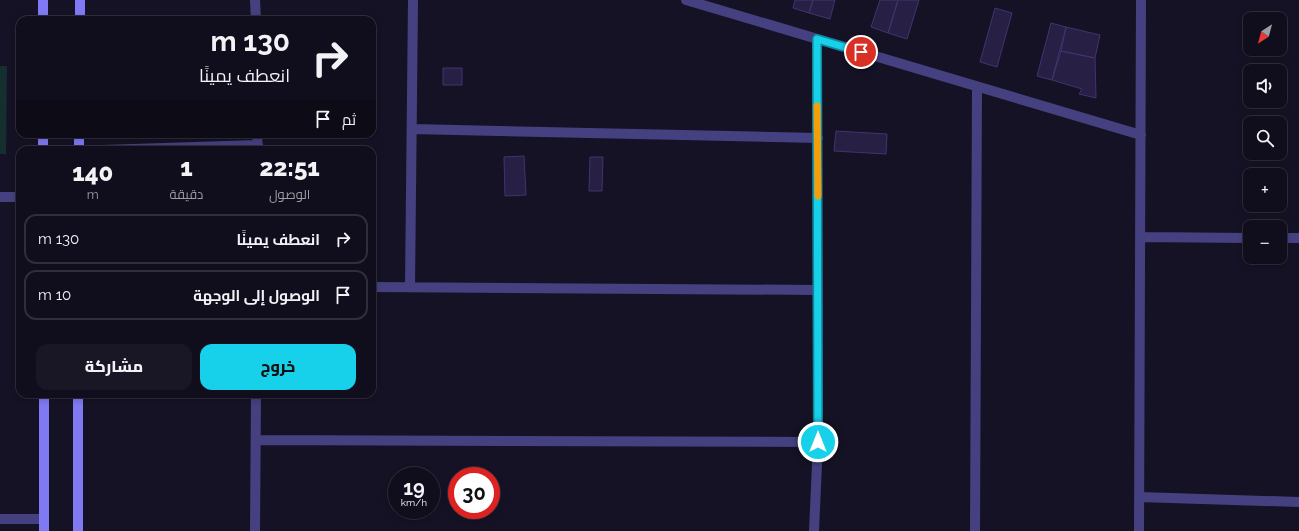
<!DOCTYPE html>
<html lang="ar">
<head>
<meta charset="utf-8">
<style>
  :root { --surface:#100e1c; --page:#191725; --text:#f1f3f6; --muted:#9c9ca3; --line:#302e3b; --accent:#17d0ea }
  body { margin:0; font-family:Raleway,Cairo,sans-serif; background:var(--page); color:var(--text); direction:rtl; height:100vh; display:flex; flex-direction:column; font-size:15px; white-space:nowrap }
  * { box-sizing:border-box; margin:0 }
  p { font-size:13px; color:var(--muted) }
  .icon { flex:none; width:22px; height:22px; fill:none; stroke:currentColor; stroke-width:2; stroke-linecap:round; stroke-linejoin:round }
  .map { position:relative; flex:1; overflow:hidden; direction:ltr }
  .drawer { position:absolute; left:16px; top:146px; width:360px; height:252px; display:flex; flex-direction:column; background:var(--surface); border-radius:12px; box-shadow:0 2px 6px #0003,0 0 0 1px var(--line); direction:rtl }
  .drawer>* { flex:none }
  .top-card { position:absolute; left:16px; top:16px; width:360px; height:122px; border-radius:12px; box-shadow:0 2px 6px #0003,0 0 0 1px var(--line); direction:rtl; background:#100e1c; color:var(--text); overflow:hidden }
  .needle { width:26px; rotate:216deg }
  .tools { position:absolute; left:1243px; top:12px; display:grid; gap:8px }
  .tools a { display:grid; place-items:center; width:44px; height:44px; border-radius:8px; background:var(--surface); box-shadow:0 2px 6px #0003,0 0 0 1px var(--line); font-size:20px }
  .speed { position:absolute; left:388px; top:467px; display:flex; gap:8px; font-size:20px; font-weight:700; text-align:center }
  .speed>* { display:grid; place-content:center; width:52px; height:52px; border-radius:50%; background:var(--surface); box-shadow:0 2px 6px #0003,0 0 0 1px var(--line); line-height:1 }
  .speed small { font-size:10px; font-weight:400 }
  .speed .limit { border:6px solid #d22; background:#fff; color:#111 }
  .pin { position:absolute; display:grid; place-items:center; width:34px; height:34px; color:#fff; margin:-17px; border:2px solid #fff; border-radius:50%; box-shadow:0 1px 4px #0007 }
  .me { position:absolute; width:44px; margin:-22px; rotate:0deg; stroke-linejoin:round; filter:drop-shadow(0 0 3px #0008) }
  .turn { display:flex; align-items:center; gap:14px; height:84px; padding:0 20px; font-size:18px }
  .turn .icon { width:52px; height:52px; stroke-width:2.5 }
  .turn b { display:block; font-size:28px; line-height:34px }
  .then { display:flex; align-items:center; height:38px; padding:0 20px; background:#0003; gap:8px; font-size:15px }
  .eta { display:flex; justify-content:space-evenly; align-items:center; height:68px; text-align:center }
  .eta b { font-size:24px; font-weight:800; line-height:28px }
  .primary-button { display:flex; gap:8px; margin-top:auto; padding:8px 20px }
  .primary-button a { flex:1; height:46px; border-radius:12px; background:var(--accent); color:#111; font-size:16px; font-weight:800; line-height:46px; text-align:center }
  .primary-button a+a { background:var(--page); color:var(--text) }
  ul { padding:0; list-style:none }
  li { display:flex; align-items:center; gap:12px; height:50px; margin:0 8px 6px; padding:0 12px; border:2px solid var(--line); border-radius:12px }
  li div { flex:1 }
  li b { display:block; font-size:15px }
  li em { font-style:normal }
  .map>svg:first-child { display:block }
  .green { fill:#152f2e }
  .building { fill:#281f45; stroke:#41346e }
  .lines { fill:none; stroke-linecap:round; stroke-linejoin:round }
  .street { stroke:#454180; stroke-width:10 }
  .secondary { stroke:#7f79f3; stroke-width:10 }
  .route-casing { stroke:#0f8798; stroke-width:10 }
  .route { stroke:#17d0ea; stroke-width:7 }
  .slow { stroke:#f59e0b; stroke-width:7 }
</style>
</head>
<body>
<div class="map">
<svg width="1299" height="531" viewBox="0 0 1299 531">
  <rect width="100%" height="100%" fill="#151225"/>
  <path class="green" d="M0 66H7L6 154H0Z"/>
  <path class="building" d="M795 0H813L809 13 793 8Z
    M813 0H835L830 19 809 13Z
    M880 0H898L888 33 871 27Z
    M898 0H919L907 39 888 33Z
    M995 8 1012 13 997 67 980 62Z
    M1051 23 1066 27 1052 80 1037 76Z
    M1066 27 1100 35 1095 58 1061 51Z
    M1061 51 1095 58 1096 98 1079 94 1082 89 1052 80Z
    M443 68H462V85H443Z
    M836 131 887 134 886 154 834 151Z
    M524 156 526 195 505 196 504 157Z
    M590 157H603L602 191H589Z"/>
  <g class="lines">
    <path class="street" d="M255 0 256 20
      M686 0 1141 135
      M412 129 818 138
      M257 134 258 150
      M102 150 258 145
      M0 197H20
      M1140 237 1250 238
      M1280 238H1299
      M372 287 818 290
      M410 287 413 0
      M256 440 818 442
      M1139 497 1299 502
      M0 519H44
      M255 531 256 394
      M814 531 818 442 817 39
      M975 531 977 87
      M1139 531 1141 0"/>
    <path class="secondary" d="M43 0V20
      M80 20V0
      M43 134V150
      M79 150V134
      M44 394V531
      M78 531V394"/>
  </g>
  <g class="lines">
    <g class="route-casing">
      <path id="route" d="M818 442 817 39 861 52"/>
    </g>
    <use href="#route" class="route"/>
    <path class="slow" d="M817 106 818 196"/>
  </g>
</svg>
<div class="tools">
<a><svg class="needle" viewBox="-14 -14 28 28"><path d="M0-13l5 13h-10z" fill="#e53935"/><path d="M0 13l5-13h-10z" fill="#9c9ca3"/></svg></a>
<a><svg class="icon" aria-label="sound" viewBox="0 0 24 24"><path d="M4 9h4l5-4v14l-5-4H4zM17 9q2 3 0 6"/></svg></a>
<a><svg class="icon" aria-label="search" viewBox="0 0 24 24"><circle cx="10" cy="10" r="6"/><path d="M15 15l6 6"/></svg></a>
<a>+</a>
<a>−</a>
</div>
<div class="speed"><div>19<small>km/h</small></div><div class="limit">30</div></div>
<div class="pin" style="left:861px;top:52px;background:#d93025"><svg class="icon" aria-label="arrive" viewBox="0 0 24 24"><path d="M6 21V4h12l-3 4 3 4H6"/></svg></div>
<svg class="me" style="left:818px;top:442px" viewBox="-20 -20 40 40"><circle r="17" fill="#17d0ea" stroke="#fff" stroke-width="3"/><path d="M0-11L8 9 0 5-8 9z" fill="#fff"/></svg>
<div class="top-card">
<div class="turn"><svg class="icon" aria-label="right" viewBox="0 0 24 24"><path d="M7 20v-9h11M14 6l5 5-5 5"/></svg><div><b>130 m</b>انعطف يمينًا</div></div>
<div class="then">ثم<svg class="icon" aria-label="arrive" viewBox="0 0 24 24"><path d="M6 21V4h12l-3 4 3 4H6"/></svg></div>
</div>
<section class="drawer">
<div class="eta">
<div><b>22:51</b><p>الوصول</p></div>
<div><b>1</b><p>دقيقة</p></div>
<div><b>140</b><p>m</p></div>
</div>
<ul>
<li><svg class="icon" aria-label="right" viewBox="0 0 24 24"><path d="M7 20v-9h11M14 6l5 5-5 5"/></svg><div><b>انعطف يمينًا</b></div><em>130 m</em></li>
<li><svg class="icon" aria-label="arrive" viewBox="0 0 24 24"><path d="M6 21V4h12l-3 4 3 4H6"/></svg><div><b>الوصول إلى الوجهة</b></div><em>10 m</em></li>
</ul>
<div class="primary-button"><a>خروج</a><a>مشاركة</a></div>
</section>
</div>
</body>
</html>
